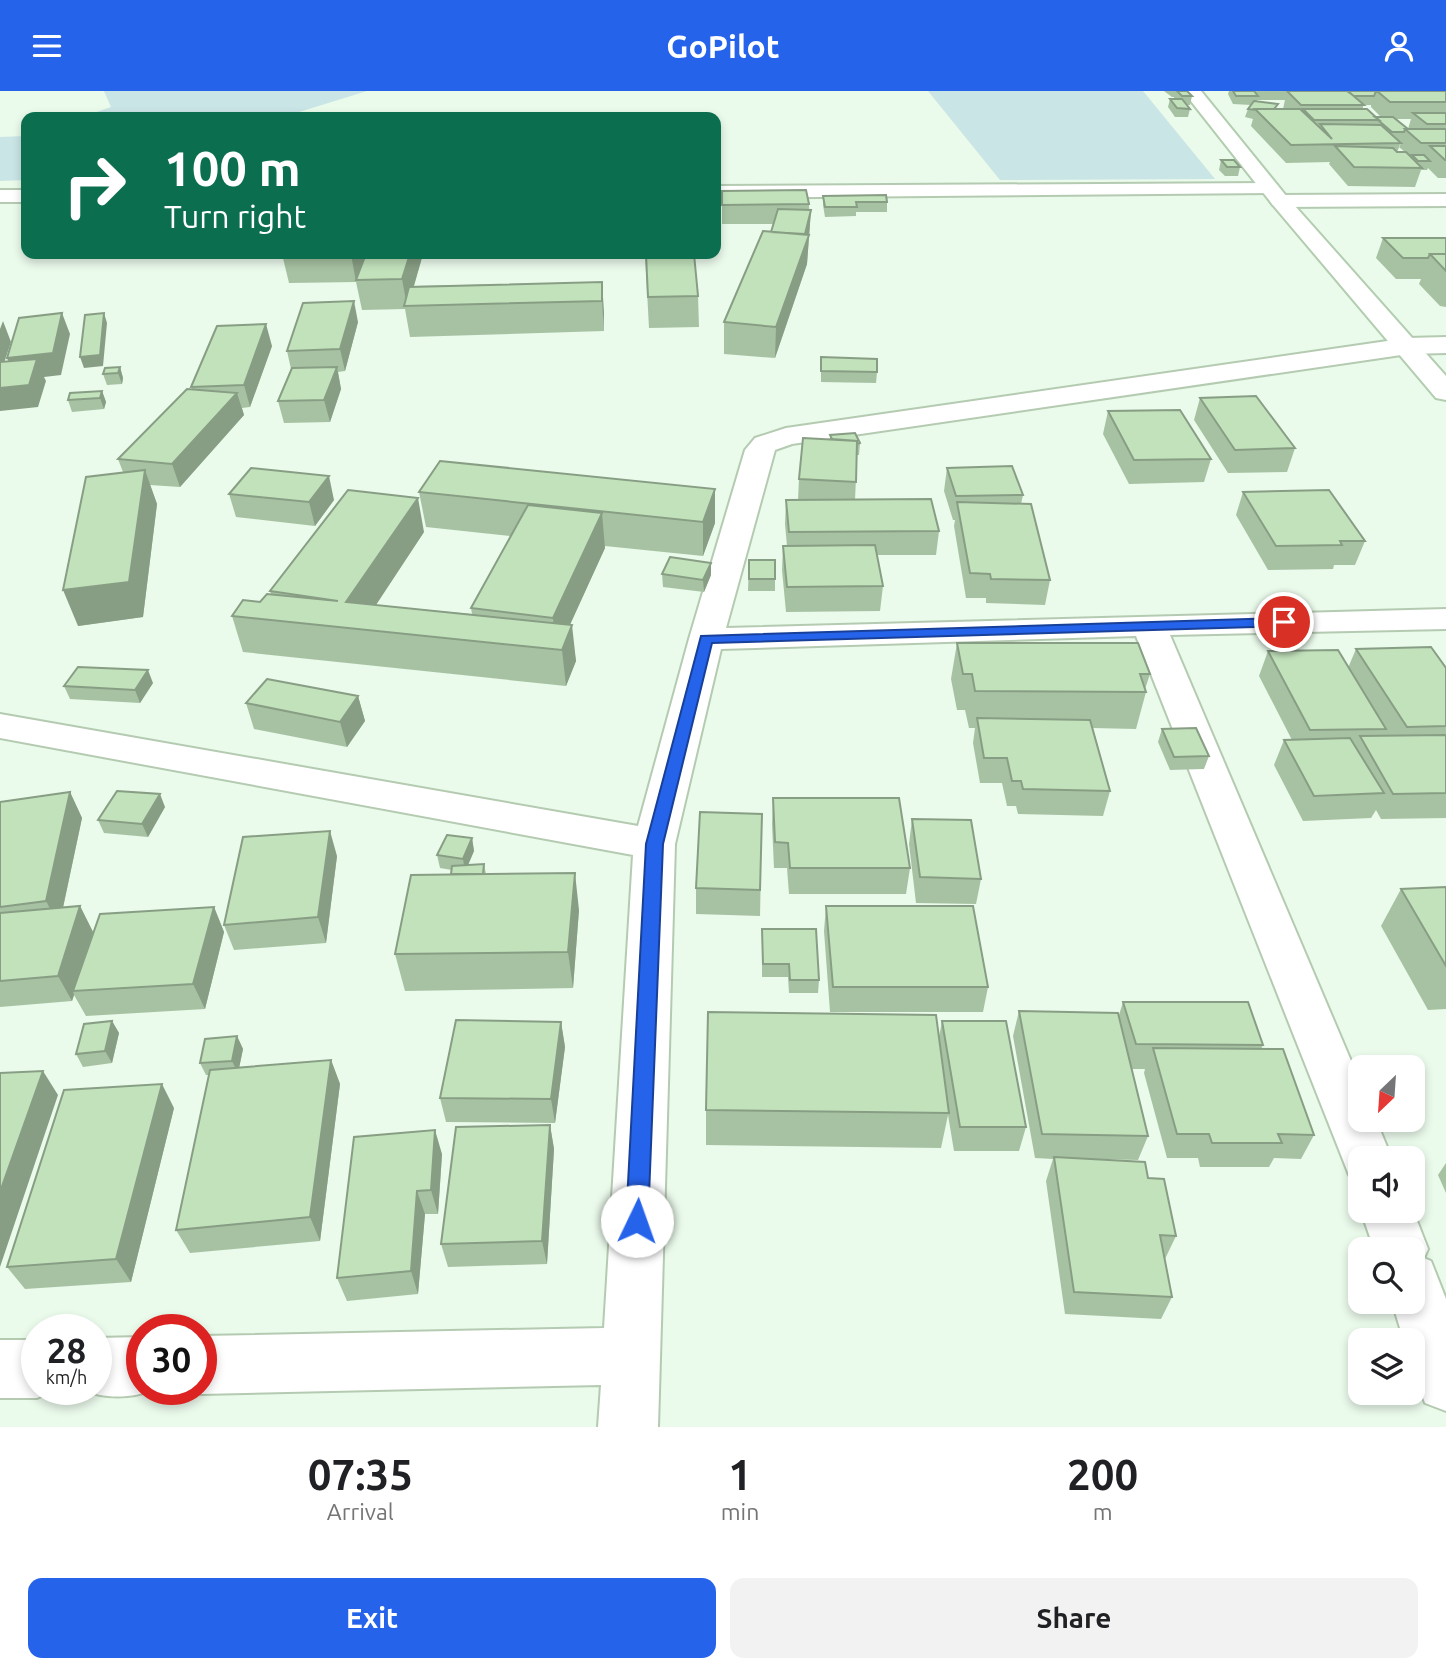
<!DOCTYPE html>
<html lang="en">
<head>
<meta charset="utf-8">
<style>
  :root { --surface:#fff; --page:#f2f2f2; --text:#202124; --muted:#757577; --accent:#2563eb }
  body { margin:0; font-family:Ubuntu,sans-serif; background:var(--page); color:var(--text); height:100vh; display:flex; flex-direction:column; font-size:26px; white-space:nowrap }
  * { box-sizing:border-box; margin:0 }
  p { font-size:23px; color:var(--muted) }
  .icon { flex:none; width:38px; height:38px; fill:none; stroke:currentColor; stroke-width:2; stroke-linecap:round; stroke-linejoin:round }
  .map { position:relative; height:1336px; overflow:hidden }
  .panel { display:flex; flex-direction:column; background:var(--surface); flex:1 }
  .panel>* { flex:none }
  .banner { position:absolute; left:21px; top:21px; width:700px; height:147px; border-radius:14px; box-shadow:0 4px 10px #0003; background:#0b6e4f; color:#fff; overflow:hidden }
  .needle { width:46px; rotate:205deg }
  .fabs { position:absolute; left:1348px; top:964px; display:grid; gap:14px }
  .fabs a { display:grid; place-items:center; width:77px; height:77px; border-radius:14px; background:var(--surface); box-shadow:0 4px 10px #0003; font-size:35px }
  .speed { position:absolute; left:21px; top:1223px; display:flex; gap:14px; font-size:35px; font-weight:700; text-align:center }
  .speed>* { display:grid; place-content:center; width:91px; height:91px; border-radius:50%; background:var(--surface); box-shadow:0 4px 10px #0003; line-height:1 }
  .speed small { font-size:18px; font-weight:400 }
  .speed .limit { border:10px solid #d22; background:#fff; color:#111 }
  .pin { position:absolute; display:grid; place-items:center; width:60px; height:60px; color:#fff; margin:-30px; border:4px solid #fff; border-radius:50%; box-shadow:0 2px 7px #0007 }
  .me { position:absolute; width:77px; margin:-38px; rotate:3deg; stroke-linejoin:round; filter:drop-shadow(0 0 5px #0008) }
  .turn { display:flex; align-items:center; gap:24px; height:147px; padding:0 28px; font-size:32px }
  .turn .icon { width:91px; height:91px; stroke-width:2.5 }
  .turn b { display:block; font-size:49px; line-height:60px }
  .eta { display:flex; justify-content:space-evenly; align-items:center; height:119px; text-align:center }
  .eta b { font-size:42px; font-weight:700; line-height:49px }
  .button { display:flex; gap:14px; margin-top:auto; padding:14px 28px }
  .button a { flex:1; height:80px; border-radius:14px; background:var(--accent); color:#fff; font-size:28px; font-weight:700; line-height:80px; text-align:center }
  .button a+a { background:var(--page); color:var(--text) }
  header { display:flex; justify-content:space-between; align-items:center; height:91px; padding:0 28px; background:var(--accent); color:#fff; font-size:32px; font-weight:700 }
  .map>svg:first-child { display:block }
  .green { fill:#cae5e6 }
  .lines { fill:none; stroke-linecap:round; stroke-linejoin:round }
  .street-casing { stroke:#b4cbb1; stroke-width:4 }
  .secondary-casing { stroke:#b2cdaf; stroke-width:4 }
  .street { fill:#fff; fill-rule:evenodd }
  .secondary { fill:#fff; fill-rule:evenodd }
  .wall { fill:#a7c2a2; fill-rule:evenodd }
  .shaded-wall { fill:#889e84 }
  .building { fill:#c2e2bc; stroke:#889e84; stroke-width:2 }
  .route { fill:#2563eb; stroke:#184099; stroke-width:2 }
</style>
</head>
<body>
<header><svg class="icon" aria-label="menu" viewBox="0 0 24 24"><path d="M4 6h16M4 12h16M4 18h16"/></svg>GoPilot<svg class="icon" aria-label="person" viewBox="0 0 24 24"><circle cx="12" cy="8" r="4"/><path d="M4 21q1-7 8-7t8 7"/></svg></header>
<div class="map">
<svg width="1446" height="1336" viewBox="0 0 1446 1336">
  <rect width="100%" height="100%" fill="#eafaeb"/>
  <path class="green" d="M104 0H367L283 26H82L111 16Z
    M928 0H1143L1215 88 1000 89Z
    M26 45V89L0 90V46Z"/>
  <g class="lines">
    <g class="street-casing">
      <path id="street" d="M1270 92 1277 94 1280 98 1277 102 716 107V95Z
        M0 99H26V111H0Z
        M1446 103V115L1280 116 1273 114 1270 110 1273 106 1280 104Z
        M1446 246V262L1408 263 792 353 775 359 726 537 1446 518V538L1170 544 1360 991V1029H1376L1392 1068H1360V1088L1349 1084 1136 545 721 558 675 753 658 1336H598L601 1294 201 1303 191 1298H201V1245L604 1237 633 764 0 647V623L638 735 689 548 745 359 755 347 786 337 1408 247Z
        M1412 1117 1428 1158 1424 1167 1431 1170 1446 1208V1320L1425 1312 1412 1276V1250H1404L1392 1211H1412V1158H1374L1361 1120H1412Z
        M142 1246V1298H155C132 1308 103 1308 81 1298H96V1247Z
        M0 1249H37V1298H57L37 1307H0Z"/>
    </g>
    <g class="secondary-casing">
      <path id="secondary" d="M1183 0H1201L1287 106 1446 285V309L1436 307 1273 114Z"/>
    </g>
    <use href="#street" class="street"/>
    <use href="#secondary" class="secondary"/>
  </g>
  <path class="wall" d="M1164 0H1187L1192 5 1190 14H1187L1190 18 1188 26H1175L1168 16 1170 8H1174V6H1172Z
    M1225 0H1446V87H1438L1428 77 1427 79H1421L1415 96 1348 95 1329 73 1330 71 1286 72 1251 35 1253 28 1245 26 1248 18 1251 14 1233 13 1228 3 1229 0ZM1257 9H1285L1283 18H1276L1257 10ZM1363 14H1371V16L1381 26H1375L1363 18ZM1397 28H1411L1408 38ZM1399 50H1401L1399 56 1405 61H1397L1401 52Z
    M1221 69 1240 76 1238 85H1225L1219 79Z
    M722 100 809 113V119H811L807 173 775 267 724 263V231L771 141 773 133H722Z
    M823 105 887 111V121H856V125L825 126 823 114Z
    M1383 147H1446V216L1440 215 1419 193 1421 188H1396L1376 167Z
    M282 163H423L414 195 602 191 604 240 410 246 405 218 362 219 356 191 289 192Z
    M645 163 698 205 699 236 649 237Z
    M358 231 345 280 338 281 341 298 330 331 284 332 278 310 291 278 287 260Z
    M272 255 250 316 242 317 244 324 180 396 150 394 157 413 143 526 78 535 123 381 118 368 192 298 191 296Z
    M821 266 877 281 876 292 821 291Z
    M120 276 123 287 122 293 107 294 103 283Z
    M102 300 106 311 104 318 72 321 68 309Z
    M1200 307 1295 357 1287 381 1228 382 1194 329Z
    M1108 320 1211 368 1204 391 1129 393 1103 343Z
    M830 344 860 352 859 364H857L855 409 939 440 936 464H877L883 495 880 520 786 521 782 479 783 455H787L785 433 786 409H798L799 388 830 348Z
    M947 377 1023 404 1021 413 1050 489 1045 514 986 512V507H966L954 435 955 429H953L944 400Z
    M419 401 715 432 703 465 605 455V457L570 533 576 570 566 595 243 561 232 525 260 511 271 503 270 500 424 441 376 514 472 523 471 517 511 445 426 436Z
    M1243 401 1365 450 1355 474H1334L1333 478 1268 479 1236 424Z
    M229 403 334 409 315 435 236 426Z
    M749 469 775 488V500H748Z
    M662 483 711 484 704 501 663 496Z
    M957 552 1150 583 1145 598 1146 601 1136 638 1093 637 1110 700 1103 725 1018 723 1016 715H1007L1002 692H980L973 652 975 637H969L965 619H957L951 588Z
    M1356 558 1446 577V727L1381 728 1376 719 1371 727 1303 730 1274 674 1284 649H1292L1259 585 1268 560 1348 577Z
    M153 592 140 612 70 608 64 595Z
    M358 605 365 630 347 656 254 638 246 612Z
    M1162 638 1209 665 1204 678 1170 679 1158 651Z
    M70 701 82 727 63 817 80 815 93 841 214 816 224 841 205 918 86 925 74 904 72 910 0 916V711Z
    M773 707 910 777 906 803H789L787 777H774L772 733Z
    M165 716 148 746 104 742 98 729Z
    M762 723 760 825 696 823V797Z
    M912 728 981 788 976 813 916 812 909 753Z
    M472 747 474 760 468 774 484 773 486 783 579 819 573 897 405 900 395 863 451 783 452 779 440 777 437 764Z
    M337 765 326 852 234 859 224 834Z
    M1446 796V918L1428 919 1381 835 1401 798Z
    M826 815 988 896 983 921H830L824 840Z
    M762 838 819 889 818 902H789L788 886H762Z
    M1123 911 1263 954 1261 958 1314 1044 1301 1068 1274 1067 1269 1076H1200L1198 1067H1167L1144 982 1145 978H1132L1148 1045 1138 1069 1100 1068 1148 1087 1176 1145 1165 1168 1172 1206 1161 1228 1065 1223 1046 1090 1053 1068 1035 1067 1013 945 1019 920 1119 924Z
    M112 930 119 942 112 972 83 976 76 963Z
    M942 930 1026 1036 1019 1060H954L948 1024 941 1057 706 1054V1019L939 946Z
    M561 931 565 956 555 1032 446 1031 440 1007Z
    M237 945 243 958 239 977 331 969 340 993 320 1150 190 1162 176 1139 209 984H206L200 972Z
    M174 1017 131 1191 25 1198 7 1176Z
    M550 1034 554 1058 547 1173 448 1176 441 1153Z
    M442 1063 438 1123H425L418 1203 347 1210 337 1187Z
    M1446 1072V1102L1438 1084Z"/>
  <path class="shaded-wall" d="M811 119 807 173 775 267 776 236 805 145Z
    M351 163H367L356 189V191Z
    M410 163H423L408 215H407L402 188Z
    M602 191 604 221V240L602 210Z
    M354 210 358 231 345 280 340 258Z
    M62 222 70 243 61 284 44 286 46 290 38 316 0 320V297L16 289 7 267Z
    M104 222 107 232 103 275 84 277 80 266Z
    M3 230 11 251 0 284V238Z
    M266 233 272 255 250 316 244 294Z
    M120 276 123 287 122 293 118 282Z
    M337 276 341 298 330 331 324 309Z
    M102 300 106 311 104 318 100 307Z
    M237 302 244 324 180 396 172 373Z
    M145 379 157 413 143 526 78 535 63 499Z
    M329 385 334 409 315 435 309 411Z
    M715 398V432L703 465V431Z
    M418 407 424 441 360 538 346 511Z
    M602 422 605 457 559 558H556L553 527Z
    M711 472V484L704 501 703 489Z
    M572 534 576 570 566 595 562 559Z
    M148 579 153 592 140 612 135 599Z
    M358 605 365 630 347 656 340 631Z
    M70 701 82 727 59 835 46 810Z
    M160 703 165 716 148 746 142 733Z
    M330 740 337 765 326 852 318 826Z
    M472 747 474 760 465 781 463 768Z
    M575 782 579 819 573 897 568 861Z
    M80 815 93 841 73 900 74 904 72 910 58 885Z
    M214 816 224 841 205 918 193 893Z
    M112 930 119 942 112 972 105 960Z
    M561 931 565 956 555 1032 551 1008Z
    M237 945 243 958 238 982 232 970Z
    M331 969 340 993 320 1150 310 1126Z
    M43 980 58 1004 0 1176V1101Z
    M162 993 174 1017 131 1191 116 1168Z
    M550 1034 554 1058 547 1173 542 1150Z
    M435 1039 442 1063 438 1123 431 1099Z
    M417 1100 425 1123 418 1203 411 1180Z"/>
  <path class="building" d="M1177 0H1187L1192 5H1182Z
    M1233 0H1254L1258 5H1236Z
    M1287 0H1348L1364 14H1301Z
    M1347 0H1376L1374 5H1354Z
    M1377 0H1446V11H1390Z
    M1170 8H1182L1190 18 1177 17Z
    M1254 10 1278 13 1274 18H1255L1256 19 1248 18Z
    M1255 18H1300L1332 48 1320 33 1381 34 1401 52 1291 54Z
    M1303 18H1367L1379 29H1314Z
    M1413 22H1446V33H1427Z
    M1375 26H1393L1408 38H1405L1404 41H1392L1378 29H1379Z
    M1405 38H1446V52H1421Z
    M1335 55 1393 57 1397 61H1406L1422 77 1354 76Z
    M1430 55H1446V69H1445Z
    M1412 64H1424L1430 70H1418Z
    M1221 69H1234L1240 76H1227Z
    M806 99 809 113 722 114V100Z
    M886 104 887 111H856L857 116H825L823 105Z
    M778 118 811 119 805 143 771 141Z
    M763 140 809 144 776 236 724 231Z
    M1383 147H1446V163H1430L1428 167H1403Z
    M366 163H410L402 188 356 189Z
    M646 163H694L698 205 648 206Z
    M1430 163H1446V180Z
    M602 191V210L404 215 409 196Z
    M354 210 340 258 287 260 303 212Z
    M62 222 53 262 7 267 19 227Z
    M104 222 100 264 80 266 85 224Z
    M266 233 244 294 191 296 217 235Z
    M821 266 877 268V281L821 280Z
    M37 268 29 294 0 297V271Z
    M120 276 118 282 103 283 105 277Z
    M337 276 324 309 278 310 292 277Z
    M187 298 237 302 172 373 118 368Z
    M102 300 100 307 68 309 70 302Z
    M1256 305 1295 357 1235 359 1200 307Z
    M1180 319 1211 368 1134 369 1108 320Z
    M855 342 860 352 857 353V350L832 348 830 344Z
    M803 347 857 350 856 391 799 388Z
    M440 370 715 398 703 431 419 401Z
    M1012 375 1023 404 956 405 947 377Z
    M251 377 329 385 309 411 229 403Z
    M145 379 129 491 63 499 86 386Z
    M348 399 418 407 346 511 572 534 562 559 232 525 243 509 260 511 267 503 338 510 270 500Z
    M1329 399 1365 450H1340L1342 454 1276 455 1243 401Z
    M931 408 939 440 789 441 786 409Z
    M957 411 1031 413 1050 489 991 488 990 483 970 482Z
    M528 414 602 422 553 527 471 517Z
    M875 454 883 495 787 496 783 455Z
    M670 466 711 472 703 489 662 483Z
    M749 469H775V488H749Z
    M957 552H1138L1150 583H1140L1146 601 975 600 972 583H963Z
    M1431 556 1446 577V635L1407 636 1356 558Z
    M1338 559 1386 638 1310 639 1268 560Z
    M78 576 148 579 135 599 64 595Z
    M267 588 358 605 340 631 246 612Z
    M977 627 1090 629 1110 700 1023 698 1021 690H1012L1007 667H984Z
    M1196 637 1209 665 1174 666 1162 638Z
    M1446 644V702L1393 703 1360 645Z
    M1350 647 1384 702 1314 705 1284 649Z
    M117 700 160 703 142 733 98 729Z
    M70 701 46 810 0 816V711Z
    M773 707H899L910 777H790L788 752 775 751Z
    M700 721 762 723 760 799 696 797Z
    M912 728 971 729 981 788 920 786Z
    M330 740 318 826 224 834 243 746Z
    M447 744 472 747 463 768 437 764Z
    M484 773 483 783H451L452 775Z
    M575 782 568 861 395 863 411 784Z
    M1446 796V875L1401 798Z
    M80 815 58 885 0 890V822Z
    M826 815H973L988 896H833Z
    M214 816 193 893 73 900 100 823Z
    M762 838H816L819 889H790L789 873H763Z
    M1123 911H1248L1263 954 1136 953Z
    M1019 920 1118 922 1148 1045 1042 1043Z
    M708 921 936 924 949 1022 706 1019Z
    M456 929 561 931 551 1008 440 1007Z
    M112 930 105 960 76 963 84 933Z
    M942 930H1006L1026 1036H960Z
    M237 945 232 970 200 972 205 948Z
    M1153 957 1283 958 1314 1044 1278 1043 1282 1052H1212L1209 1043H1177Z
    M331 969 310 1126 176 1139 210 979Z
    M43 980 0 1101V982Z
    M162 993 116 1168 7 1176 64 999Z
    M550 1034 542 1150 441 1153 456 1036Z
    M435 1039 431 1099 417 1100 411 1180 337 1187 354 1046Z
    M1054 1066 1145 1071 1148 1087 1164 1088 1176 1145 1160 1144 1172 1206 1074 1201Z"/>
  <path class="route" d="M1284 527 1289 528V535L712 552 663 753 648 1130 645 1138 637 1141 629 1138 626 1130 646 753 701 545Z"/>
</svg>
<div class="fabs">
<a><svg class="needle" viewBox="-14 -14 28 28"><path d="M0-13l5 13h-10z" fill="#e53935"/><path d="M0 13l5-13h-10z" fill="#757577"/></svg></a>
<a><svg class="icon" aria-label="sound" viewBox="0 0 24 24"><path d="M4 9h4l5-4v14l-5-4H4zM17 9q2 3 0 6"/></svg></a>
<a><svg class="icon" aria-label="search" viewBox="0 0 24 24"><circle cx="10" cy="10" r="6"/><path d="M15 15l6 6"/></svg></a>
<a><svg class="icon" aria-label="layers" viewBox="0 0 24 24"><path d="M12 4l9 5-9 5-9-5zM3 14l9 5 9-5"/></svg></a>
</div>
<div class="speed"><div>28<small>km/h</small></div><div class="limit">30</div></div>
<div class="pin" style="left:1284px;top:531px;background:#d93025"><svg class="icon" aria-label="arrive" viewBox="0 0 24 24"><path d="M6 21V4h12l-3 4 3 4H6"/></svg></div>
<svg class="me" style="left:637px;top:1130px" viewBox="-20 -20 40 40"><circle r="19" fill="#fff"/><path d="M0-13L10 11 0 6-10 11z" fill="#2563eb"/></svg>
<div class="banner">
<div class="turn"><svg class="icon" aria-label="right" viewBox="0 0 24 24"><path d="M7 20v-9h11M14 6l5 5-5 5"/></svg><div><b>100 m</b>Turn right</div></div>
</div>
</div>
<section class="panel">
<div class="eta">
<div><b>07:35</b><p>Arrival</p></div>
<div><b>1</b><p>min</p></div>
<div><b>200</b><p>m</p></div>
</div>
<div class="button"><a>Exit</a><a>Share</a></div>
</section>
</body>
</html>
